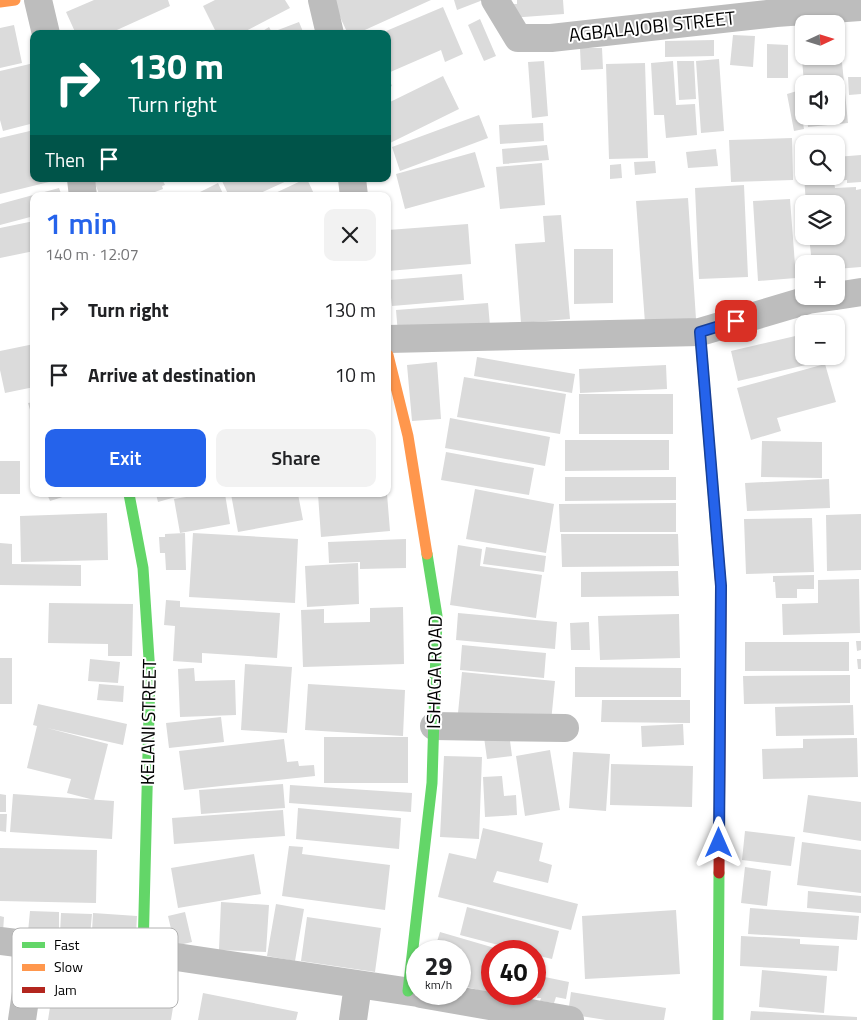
<!DOCTYPE html>
<html lang="en">
<head>
<meta charset="utf-8">
<style>
  :root { --surface:#fff; --page:#f2f2f2; --text:#202124; --muted:#757577; --accent:#2563eb }
  body { margin:0; font-family:"Titillium Web",sans-serif; background:var(--page); color:var(--text); height:100vh; display:flex; flex-direction:column; font-size:19px; white-space:nowrap }
  * { box-sizing:border-box; margin:0 }
  p { font-size:16px; color:var(--muted) }
  .icon { flex:none; width:28px; height:28px; fill:none; stroke:currentColor; stroke-width:2; stroke-linecap:round; stroke-linejoin:round }
  .map { position:relative; flex:1; overflow:hidden }
  .drawer { position:absolute; left:30px; top:192px; width:361px; height:305px; display:flex; flex-direction:column; background:var(--surface); border-radius:10px; box-shadow:0 1px 4px #0004 }
  .drawer>* { flex:none }
  .guide { position:absolute; left:30px; top:30px; width:361px; height:152px; border-radius:10px; box-shadow:0 1px 4px #0004; background:#00695c; color:#fff; overflow:hidden }
  .needle { width:32px; rotate:86deg }
  .fabs { position:absolute; left:795px; top:15px; display:grid; gap:10px }
  .fabs a { display:grid; place-items:center; width:50px; height:50px; border-radius:10px; background:var(--surface); box-shadow:0 1px 4px #0004; font-size:25px }
  .speed { position:absolute; left:406px; top:940px; display:flex; gap:10px; font-size:25px; font-weight:700; text-align:center }
  .speed>* { display:grid; place-content:center; width:65px; height:65px; border-radius:50%; background:var(--surface); box-shadow:0 1px 4px #0004; line-height:1 }
  .speed small { font-size:12px; font-weight:400 }
  .speed .limit { border:8px solid #d22; background:#fff; color:#111 }
  .pin { position:absolute; display:grid; place-items:center; width:42px; height:42px; color:#fff; margin:-21px; border-radius:10px; box-shadow:0 2px 8px #0006 }
  .me { position:absolute; width:55px; margin:-28px; rotate:0deg; stroke-linejoin:round; filter:drop-shadow(0 0 4px #0008) }
  .turn { display:flex; align-items:center; gap:18px; height:105px; padding:0 15px; font-size:22px }
  .turn .icon { width:65px; height:65px; stroke-width:2.5 }
  .turn b { display:block; font-size:35px; line-height:42px }
  .then { display:flex; align-items:center; height:48px; padding:0 15px; background:#0003; gap:10px; font-size:19px }
  .round { display:grid; place-items:center; flex:none; width:52px; height:52px; border-radius:10px; background:var(--page) }
  .head { display:flex; align-items:center; justify-content:space-between; height:85px; padding:0 15px }
  h1 { font-size:30px; font-weight:600; line-height:38px; color:var(--accent) }
  .cta { display:flex; gap:10px; margin-top:auto; padding:10px 15px }
  .cta a { flex:1; height:58px; border-radius:10px; background:var(--accent); color:#fff; font-size:20px; font-weight:600; line-height:58px; text-align:center }
  .cta a+a { background:var(--page); color:var(--text) }
  ul { padding:0; list-style:none }
  li { display:flex; align-items:center; gap:15px; height:65px; padding:0 15px }
  li div { flex:1 }
  li b { display:block; font-size:19px }
  li em { font-style:normal }
  .map>svg:first-child { display:block }
  .building { fill:#dbdbdb }
  .lines { fill:none; stroke-linecap:round; stroke-linejoin:round }
  .street { stroke:#bdbdbd; stroke-width:28 }
  .fast { stroke:#63d668; stroke-width:11 }
  .slow { stroke:#ff974d; stroke-width:11 }
  .jam { stroke:#b3261e; stroke-width:11 }
  .route-casing { stroke:#184099; stroke-width:12 }
  .route { stroke:#2563eb; stroke-width:9 }
  .labels { text-anchor:middle; stroke-width:4; stroke-linejoin:round; paint-order:stroke }
  .street-label { font-size:19px; fill:#000; stroke:#fff }
  .key { fill:#fff; stroke:#b2b2b2; stroke-width:1 }
  .key-label { font-size:14px; fill:#000 }
</style>
</head>
<body>
<div class="map">
<svg width="861" height="1020" viewBox="0 0 861 1020">
  <rect width="100%" height="100%" fill="#fff"/>
  <path class="building" d="M94 0H168L170 6 108 34H76L66 12Z
    M215 0H285L290 8 240 34H217L203 6Z
    M332 0H431L356 34H348Z
    M454 0H483L457 10Z
    M517 0H563L564 14 510 18 509 4H517Z
    M443 7 463 54 445 62 441 50 388 73V34H379Z
    M480 19 496 56 484 61 468 25Z
    M299 22 304 34H280L278 30Z
    M14 25 22 63 0 68V28Z
    M269 27 273 34H258Z
    M733 35 755 36 753 67 730 65Z
    M714 40V56L665 57V41Z
    M840 42 848 123 808 127 807 116H836V84H804L801 46H804V56H836V43Z
    M767 44 788 45V78H767Z
    M580 48H602L603 69 581 70Z
    M719 59 724 131 701 133 696 61Z
    M544 61 548 116 532 118 528 62Z
    M673 61 676 105 695 104 697 135 666 138 664 115H654L651 63Z
    M677 61H694L696 99 679 100Z
    M34 63V123L3 131 0 120V71Z
    M645 63 648 158 609 159 606 64Z
    M388 76 392 86 388 88Z
    M443 76 459 109 388 144V103Z
    M848 77H861V94L849 95Z
    M797 91 804 129 794 131 787 94Z
    M479 115 488 138 400 171 392 147Z
    M543 123 544 141 500 144 499 125Z
    M34 130V179H48L49 182 0 194V138Z
    M792 138 793 180 731 182 729 140Z
    M547 145 549 160 503 164 502 149Z
    M716 149 718 166 688 168 686 152Z
    M475 152 485 187 405 209 396 174Z
    M861 155V182L847 183V180L834 181 835 188 856 187V190L861 189V267L836 269V264H812L809 236H836V204H806L804 176H836V157Z
    M655 161 656 173 635 175 634 162Z
    M542 163 545 205 500 209 496 167Z
    M621 164 622 178 610 179V165Z
    M93 179H162L165 185 162 186 163 189 144 196H100Z
    M227 179H291L254 196H229L222 181Z
    M305 179H307L315 196H269Z
    M218 183 224 196H197L196 194Z
    M744 185 748 277 699 279 695 188Z
    M59 188 62 196H34V216L0 225V204Z
    M688 198 696 319 645 323 636 201Z
    M790 199 796 278 758 281 753 201Z
    M561 215 570 319 521 323 515 244 545 242 543 216Z
    M34 221V251L0 258V228Z
    M468 224 471 264 388 271V230Z
    M574 249H613V303L574 304Z
    M462 274 464 300 392 306 389 280Z
    M488 303 490 326 398 334 396 310Z
    M804 334V356H836L837 345 840 357 738 381 731 351Z
    M34 344V387L5 393 0 370V351Z
    M477 357 575 374 572 393 474 376Z
    M437 362 441 419 412 421 407 365Z
    M825 364 836 402 777 418 781 431 751 440 737 388Z
    M666 365 667 389 580 393 579 369Z
    M464 377 566 394 560 434 457 417Z
    M579 394H673V434H579Z
    M34 402V420H33L28 403Z
    M450 418 550 437 545 466 445 448Z
    M565 440H669V470L565 471Z
    M762 441 822 442V478L761 477Z
    M446 452 534 468 529 495 441 480Z
    M0 461H20V494H0Z
    M565 477H676V500L565 501Z
    M829 479 830 508 747 511 745 483Z
    M475 489 554 504 546 553 466 539Z
    M47 494H72L50 501Z
    M156 494H186L158 502Z
    M204 494H225L230 524 180 533 174 499Z
    M231 494H298L303 520 238 532Z
    M318 494H387L390 531 321 537Z
    M676 503V532H560L559 504Z
    M107 513 108 560 21 562 20 516Z
    M861 514V570L827 571 826 515Z
    M812 518 814 572 746 574 744 519Z
    M185 533 186 570H166L165 553H160L159 537H165V534Z
    M193 533 298 539 295 603 189 597Z
    M561 534H678L679 566 562 567Z
    M406 539V568L360 569V562L329 563 328 542Z
    M0 543 12 544V564L81 565V586L0 585Z
    M458 545 482 549 480 566 542 575 536 618 450 605Z
    M486 547 546 556 544 572 483 564Z
    M358 563 359 604 307 607 305 566Z
    M678 571 679 596 581 597V572Z
    M814 575V589H797V598H776L775 582H773V576Z
    M859 579 860 633 783 635 782 604 818 603V580Z
    M166 600 180 601V607L280 613 277 658 202 653V663L173 661 175 626 164 625Z
    M49 603 133 604 132 656H108V644L48 643Z
    M403 607 404 664 303 667 301 610 324 609V623L370 622V608Z
    M458 613 557 622 555 649 456 640Z
    M679 614 680 658 600 660 598 616Z
    M589 622 590 650H571L570 623Z
    M856 641H861V650L857 651Z
    M745 642H849V671H745Z
    M462 645 546 653 544 678 460 670Z
    M0 658H12V704H0Z
    M90 659 120 662 118 683 88 681Z
    M857 659H861V669H858Z
    M245 664 292 667 287 733 241 730Z
    M575 667 681 668V697H575Z
    M194 668 195 681 235 680 236 715 180 717 178 669Z
    M462 672 555 681 551 722 458 713Z
    M850 675V703L744 704 743 676Z
    M99 684 124 686 123 702 97 700Z
    M308 684 405 690 403 736 305 730Z
    M602 700H690V723L601 722Z
    M38 704 127 724 123 745 47 728 108 744 94 800 67 793 71 779 27 768 37 726 33 725Z
    M853 705 854 735 776 736 775 707Z
    M221 717 224 742 169 748 166 723Z
    M683 724 684 745 642 747 641 726Z
    M509 733 512 756 487 759 484 737Z
    M324 737H408V783H324Z
    M857 738 858 777 763 779 762 749 803 748V739Z
    M284 739 287 762 298 761 299 766 314 765 315 776 184 790 179 751Z
    M550 750 560 810 525 816 516 756Z
    M573 752 610 754 606 811 569 808Z
    M444 756 482 757 479 839 440 837Z
    M611 764 693 766 692 807 610 805Z
    M502 776 504 796 516 795 517 815 485 817 483 777Z
    M283 784 285 808 201 814 199 790Z
    M290 785 412 793 411 812 289 803Z
    M0 794 6 795V812H0Z
    M13 794 114 801 112 839 10 832Z
    M808 795 861 802V841L803 832Z
    M298 808 401 818 399 849 296 839Z
    M283 810 285 836 174 844 172 818Z
    M0 814H7L6 832 0 831Z
    M483 828 543 843 539 861 552 865 548 883 497 871 493 882 578 904 571 930 438 897 449 853 476 859Z
    M745 831 795 837 791 866 742 860Z
    M802 842 861 850V893L797 885Z
    M289 846 303 847 302 854 390 865 385 910 282 896Z
    M0 848 97 850 96 903 0 901Z
    M254 854 261 894 178 908 171 868Z
    M745 867 771 871 767 906 741 903Z
    M808 891 861 896V913L807 908Z
    M221 902 269 905 266 952 219 950Z
    M276 904 304 909 295 961 267 956Z
    M467 907 559 931 552 959 535 955V951H522L460 935Z
    M750 908 859 916 857 940 748 934Z
    M676 910 680 974 585 979 582 916Z
    M30 911 59 912V933L28 932Z
    M185 912 192 942 175 946 168 916Z
    M61 913 92 914 90 935 60 934Z
    M93 913 137 916 136 934 92 932Z
    M0 916 4 917 3 932H0Z
    M307 917 381 928 375 972 301 961Z
    M440 932 505 951H492V994L460 985V951H434Z
    M741 936 800 939V944L839 946 837 971 740 966Z
    M762 970 827 976 824 1013 759 1007Z
    M55 975 175 995 171 1020H48Z
    M535 975 569 982 566 999 556 997 554 1003 540 1001 541 998H537L538 994 535 993Z
    M571 992 666 1008 664 1020H606L568 1014Z
    M203 993 298 1012 296 1020H198Z
    M493 994H529L526 1004Z
    M751 1011 857 1017V1020H750Z"/>
  <g class="lines">
    <path class="street" d="M38 0 46 34
      M322 0 330 34
      M495 0 518 38H551L776 13 861 7
      M81 179 83 196
      M352 179 354 196
      M836 296 861 292
      M388 339 700 332 808 300 836 296
      M434 726 565 728
      M0 941 33 945 143 952 418 993
      M421 994 570 1020
      M22 1020 33 945
      M353 1020 358 985"/>
    <path class="fast" d="M700 332 717 539
      M129 494 143 568 150 674 143 952
      M408 991 432 783 437 616 427 554
      M718 1020 719 873"/>
    <path class="slow" d="M0 2 15 0
      M388 355 408 436 427 554"/>
    <path class="jam" d="M717 539 721 587 719 873"/>
  </g>
  <g class="lines">
    <g class="route-casing">
      <path id="route" d="M719 843 721 586 700 332 736 321"/>
    </g>
    <use href="#route" class="route"/>
  </g>
  <g class="labels">
    <g class="street-label">
      <text transform="translate(652 26) rotate(-6)" y="7">AGBALAJOBI STREET</text>
      <text transform="translate(434 672) rotate(-89)" y="7">ISHAGA ROAD</text>
      <text transform="translate(148 722) rotate(-89)" y="7">KELANI STREET</text>
    </g>
  </g>
  <rect x="12" y="928" width="166" height="80" rx="8" class="key"/>
  <rect x="22" y="942" width="23" height="6" fill="#63d668"/>
  <rect x="22" y="964" width="23" height="7" fill="#ff974d"/>
  <rect x="22" y="987" width="23" height="6" fill="#b3261e"/>
  <g class="key-label">
    <text x="54" y="950">Fast</text>
    <text x="54" y="972">Slow</text>
    <text x="54" y="995">Jam</text>
  </g>
</svg>
<div class="fabs">
<a><svg class="needle" viewBox="-14 -14 28 28"><path d="M0-13l5 13h-10z" fill="#e53935"/><path d="M0 13l5-13h-10z" fill="#757577"/></svg></a>
<a><svg class="icon" aria-label="sound" viewBox="0 0 24 24"><path d="M4 9h4l5-4v14l-5-4H4zM17 9q2 3 0 6"/></svg></a>
<a><svg class="icon" aria-label="search" viewBox="0 0 24 24"><circle cx="10" cy="10" r="6"/><path d="M15 15l6 6"/></svg></a>
<a><svg class="icon" aria-label="layers" viewBox="0 0 24 24"><path d="M12 4l9 5-9 5-9-5zM3 14l9 5 9-5"/></svg></a>
<a>+</a>
<a>−</a>
</div>
<div class="speed"><div>29<small>km/h</small></div><div class="limit">40</div></div>
<div class="pin" style="left:736px;top:321px;background:#d93025"><svg class="icon" aria-label="arrive" viewBox="0 0 24 24"><path d="M6 21V4h12l-3 4 3 4H6"/></svg></div>
<svg class="me" style="left:719px;top:843px" viewBox="-20 -20 40 40"><path d="M0-17L14 15 0 8-14 15z" fill="#2563eb" stroke="#fff" stroke-width="4"/></svg>
<div class="guide">
<div class="turn"><svg class="icon" aria-label="right" viewBox="0 0 24 24"><path d="M7 20v-9h11M14 6l5 5-5 5"/></svg><div><b>130 m</b>Turn right</div></div>
<div class="then">Then<svg class="icon" aria-label="arrive" viewBox="0 0 24 24"><path d="M6 21V4h12l-3 4 3 4H6"/></svg></div>
</div>
<section class="drawer">
<div class="head"><div><h1>1 min</h1><p>140 m · 12:07</p></div><a class="round"><svg class="icon" aria-label="close" viewBox="0 0 24 24"><path d="M6 6l12 12M18 6L6 18"/></svg></a></div>
<ul>
<li><svg class="icon" aria-label="right" viewBox="0 0 24 24"><path d="M7 20v-9h11M14 6l5 5-5 5"/></svg><div><b>Turn right</b></div><em>130 m</em></li>
<li><svg class="icon" aria-label="arrive" viewBox="0 0 24 24"><path d="M6 21V4h12l-3 4 3 4H6"/></svg><div><b>Arrive at destination</b></div><em>10 m</em></li>
</ul>
<div class="cta"><a>Exit</a><a>Share</a></div>
</section>
</div>
</body>
</html>
